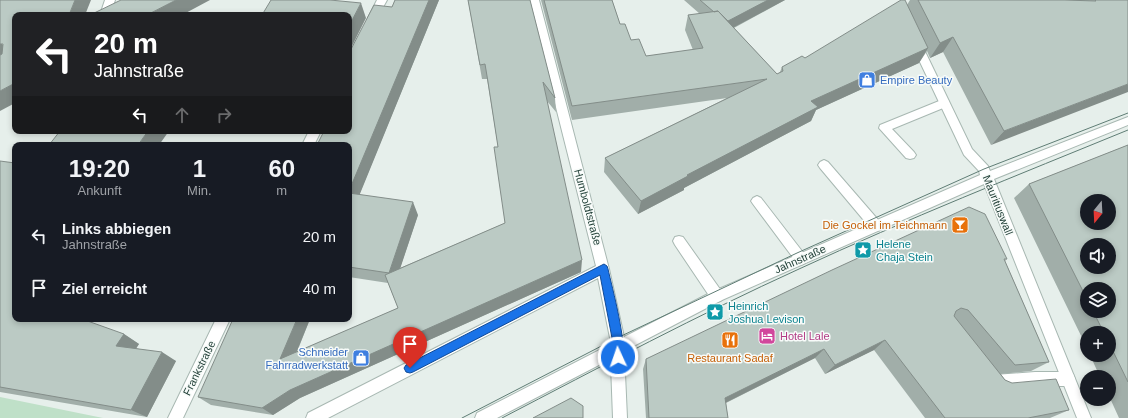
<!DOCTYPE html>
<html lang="de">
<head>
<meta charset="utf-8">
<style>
  :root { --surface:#171b24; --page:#242831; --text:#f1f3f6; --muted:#9ea1a6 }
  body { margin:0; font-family:Helvetica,sans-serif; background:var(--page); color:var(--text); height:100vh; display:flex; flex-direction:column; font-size:15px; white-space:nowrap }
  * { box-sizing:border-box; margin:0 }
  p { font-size:13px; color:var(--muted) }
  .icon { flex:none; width:22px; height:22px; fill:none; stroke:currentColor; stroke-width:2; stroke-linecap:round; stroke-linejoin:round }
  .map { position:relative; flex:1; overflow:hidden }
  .drawer { position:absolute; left:12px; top:142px; width:340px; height:180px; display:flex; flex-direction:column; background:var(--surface); border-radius:8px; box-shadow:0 2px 6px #0003 }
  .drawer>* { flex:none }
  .banner { position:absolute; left:12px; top:12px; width:340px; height:122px; border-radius:8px; box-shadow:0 2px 6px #0003; background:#202124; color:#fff; overflow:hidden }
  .needle { width:26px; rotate:198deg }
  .controls { position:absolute; left:1080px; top:194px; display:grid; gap:8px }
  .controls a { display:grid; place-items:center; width:36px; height:36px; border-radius:50%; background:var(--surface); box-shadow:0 2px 6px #0003; font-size:20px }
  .pin { position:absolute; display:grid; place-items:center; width:34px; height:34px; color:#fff; margin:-41px -17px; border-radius:50% 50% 50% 0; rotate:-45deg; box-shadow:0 0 4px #0007 }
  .pin .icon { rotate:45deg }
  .me { position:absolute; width:44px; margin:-22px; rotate:357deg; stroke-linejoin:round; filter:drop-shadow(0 0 3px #0008) }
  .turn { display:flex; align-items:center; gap:14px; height:84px; padding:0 16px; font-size:18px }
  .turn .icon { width:52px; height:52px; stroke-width:2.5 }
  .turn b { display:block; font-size:28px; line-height:34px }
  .lanes { display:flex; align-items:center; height:38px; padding:0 16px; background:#0003; justify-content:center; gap:20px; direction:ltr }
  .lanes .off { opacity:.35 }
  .eta { display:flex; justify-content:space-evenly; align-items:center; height:68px; text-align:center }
  .eta b { font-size:24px; font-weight:600; line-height:28px }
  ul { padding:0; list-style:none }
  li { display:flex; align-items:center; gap:12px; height:52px; padding:0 16px }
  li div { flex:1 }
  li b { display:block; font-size:15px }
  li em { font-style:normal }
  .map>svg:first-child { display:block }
  .green { fill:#bfe0c8 }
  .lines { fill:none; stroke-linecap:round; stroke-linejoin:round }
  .lane-casing { stroke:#a8b8b2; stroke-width:2 }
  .street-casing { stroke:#a8b8b2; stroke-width:2 }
  .lane { fill:#fff; fill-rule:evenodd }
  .street { fill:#fff; fill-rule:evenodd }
  .tram { stroke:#5f7d75; stroke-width:1 }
  .wall { fill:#a1aea9; fill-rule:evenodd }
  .shaded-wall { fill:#838d89 }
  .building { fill:#bbcac4; stroke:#838d89; fill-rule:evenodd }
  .route { fill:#1a73e8; stroke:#114b97 }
  .labels { text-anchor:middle; stroke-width:3; stroke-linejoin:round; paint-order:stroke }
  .shop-label { font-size:11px; fill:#366cbe; stroke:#f7fbf9; text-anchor:start }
  .street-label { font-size:11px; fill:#24423a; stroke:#f7fbf9 }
  .food-label { font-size:11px; fill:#c56008; stroke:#f7fbf9; text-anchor:end }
  .culture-label { font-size:11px; fill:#0d838f; stroke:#f7fbf9; text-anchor:start }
  .hotel-label { font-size:11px; fill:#b23c85; stroke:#f7fbf9; text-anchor:start }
</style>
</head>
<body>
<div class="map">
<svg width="1128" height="418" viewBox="0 0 1128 418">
  <rect width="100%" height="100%" fill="#e6efeb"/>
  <path class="green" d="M0 397 103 418H0Z"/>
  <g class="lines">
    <g class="lane-casing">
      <path id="lane" d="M944 99 948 100 949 103 948 106 892 129 914 152 916 155 914 158 910 159 906 158 879 128 880 125Z
        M824 160 828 162 880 222 882 226 880 230 876 231 872 230 820 168 818 165 820 162Z
        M757 196 761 198 805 255 807 259 805 263 801 265 797 263 753 204 751 201 753 198Z
        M679 236 683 237 722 292 724 296 722 300 717 302 712 300 675 245 673 241 675 237Z
        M617 341 622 343 624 348 622 353 497 418H475L477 413Z
        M1035 372H1068L1073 374 1075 379 1073 384 1068 386H1035L994 389 989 387 987 382 989 377 994 375Z"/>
    </g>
    <g class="street-casing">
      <path id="street" d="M105 0H115L110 15H100Z
        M377 0H387L376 20H370L368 18Z
        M529 0H539L609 269 624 337 712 292 980 175 979 171 964 155 911 43 912 41H920L972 149 988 166 990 171 1128 117V125L994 179 1091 418H1077L984 184 722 300 624 351 627 418H613L610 338 598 278 328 418H306L308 413 596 266Z
        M309 131H321L314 145H302Z
        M216 319H230L183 418H168Z"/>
    </g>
    <use href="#lane" class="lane"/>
    <use href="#street" class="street"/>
    <path class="tram" d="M462 418 617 338 797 253 984 169 1128 113
      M502 418C600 367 698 315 799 269 907 219 1018 175 1128 130"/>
  </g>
  <path class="wall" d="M395 0H439L359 195 418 215 400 268 505 223 498 147 490 97 487 79H482L468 0H530L555 98 556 112 547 101 581 272 300 398 273 415 211 405 198 397 310 319 297 352 398 308 388 283 349 277V145L392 7Z
    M541 0H612L620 24 631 40 646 56 693 50 685 30 688 15 700 14 684 0H785L734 28 777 74 780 72 782 67 805 58 907 5 910 0H1128L991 145 943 52 930 58 927 51 919 63 816 110 811 121 684 188V190L638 214 604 172 605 158 727 98 572 120Z
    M1128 145V418H1119L1109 396V377H1100L1090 355H1109V333H1087V348L1014 198 1029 184ZM1087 289 1109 311H1087Z
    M0 161 15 319 124 334 139 344 136 348 176 361 147 417 0 392Z
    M1007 259 1005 261 1049 362 1031 371 1001 374 1005 380 1069 410 1050 418H925L874 350 825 374 815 358 726 403 728 418H646L643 369 646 359Z"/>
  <path class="shaded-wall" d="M75 0H91L85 15H69Z
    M176 0H210L182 15H147Z
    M429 0H439L355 206 349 195V191Z
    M768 0H785L723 33 726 22Z
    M361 3 366 18 349 52V26Z
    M953 37 943 52 930 58 940 43Z
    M1 43 14 57 0 63V44Z
    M928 48 919 63 816 110 811 121 684 188V190L638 214 641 201 687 175 811 101Z
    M15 83V103L0 111V91Z
    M1128 84V92L991 145 1004 131Z
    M148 131H169L159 145H138Z
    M413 202 418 215 395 284 389 273Z
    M582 260 581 272 300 398 273 415 262 408 290 390Z
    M297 319H310L290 368 280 359Z
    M124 334 139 344 132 355 116 346Z
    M885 340 874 350 825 374 835 365Z
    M824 349 815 358 719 406 725 398Z
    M162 352 176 361 147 417 131 410Z"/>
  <path class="building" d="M0 0H75L69 15H15V83L0 91V55L2 54 3 44H0Z
    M121 0H176L147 15H90Z
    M271 0H330L361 3 349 26V15H262Z
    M395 0H429L349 191V145H317L324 131H349V53L374 5 392 7Z
    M468 0H530L555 98 543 82 582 260 290 390 262 408 198 397 233 319H297L280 359 398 308 385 275 505 223 494 147H498L488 82 485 64 480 65Z
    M544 0H612L620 24H625L631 40 639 39 646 56 703 48 688 15 718 11 777 74 783 71 782 67 802 56 805 58 901 0H905L928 48 811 101 818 107 687 175 688 176 641 201 605 158 767 79 572 106Z
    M700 0H768L728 21 718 11 714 12Z
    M918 0H1065L1096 1 1095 0H1128V84L1004 131 953 37 940 43Z
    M60 131H148L138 145H49Z
    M1128 145V382L1109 343V333H1104L1093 311H1109V289H1087V299L1029 184ZM1087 201H1109V223H1087ZM1087 245H1109V267H1087Z
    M0 161 15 163V319H82L124 334 116 346 162 352 131 410 0 387Z
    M349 193 413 202 389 273 349 267Z
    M969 207 985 214 1007 259H1004L1049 362 1015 365 968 310 961 308 956 311 954 316 1005 380 1012 383 1056 379 1069 410 1028 418H945L885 340 835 365 824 349 725 398 728 418H649L646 359 832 270Z
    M571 398 583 406V418H533Z"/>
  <path class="route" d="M604 264 607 266 608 269C612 287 628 346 622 361L618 362 614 361 612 338 600 275 413 372 410 373 406 372 404 368 406 365Z"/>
  <defs>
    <g id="shop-square" transform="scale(0.9)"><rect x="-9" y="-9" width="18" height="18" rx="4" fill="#3f7fe0" stroke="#f7fbf9"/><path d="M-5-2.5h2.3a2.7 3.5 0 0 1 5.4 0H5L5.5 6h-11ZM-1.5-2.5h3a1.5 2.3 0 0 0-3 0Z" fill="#fff"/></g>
    <g id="bar-square" transform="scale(0.9)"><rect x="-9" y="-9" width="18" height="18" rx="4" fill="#e8710a" stroke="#f7fbf9"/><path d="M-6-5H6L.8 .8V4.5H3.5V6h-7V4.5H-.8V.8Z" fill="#fff"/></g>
    <g id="sight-square" transform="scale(0.9)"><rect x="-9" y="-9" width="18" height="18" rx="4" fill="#0f9aa8" stroke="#f7fbf9"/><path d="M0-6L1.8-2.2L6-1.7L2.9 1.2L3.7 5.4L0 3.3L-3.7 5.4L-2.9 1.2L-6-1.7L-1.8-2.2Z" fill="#fff"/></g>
    <g id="hotel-square" transform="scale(0.9)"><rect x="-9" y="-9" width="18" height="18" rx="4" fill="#d1479c" stroke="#f7fbf9"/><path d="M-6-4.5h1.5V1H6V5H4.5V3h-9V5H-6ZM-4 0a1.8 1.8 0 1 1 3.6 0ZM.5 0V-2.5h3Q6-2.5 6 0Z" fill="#fff"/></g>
    <g id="restaurant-square" transform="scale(0.9)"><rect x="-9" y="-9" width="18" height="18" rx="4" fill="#e8710a" stroke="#f7fbf9"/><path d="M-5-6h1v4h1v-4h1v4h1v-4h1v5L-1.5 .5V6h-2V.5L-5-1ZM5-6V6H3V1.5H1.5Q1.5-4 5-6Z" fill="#fff"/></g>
  </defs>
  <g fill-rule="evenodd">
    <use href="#shop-square" x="867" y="80"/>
    <use href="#bar-square" x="960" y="225"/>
    <use href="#sight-square" x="863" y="250"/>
    <use href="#sight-square" x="715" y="312"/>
    <use href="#hotel-square" x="767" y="336"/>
    <use href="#restaurant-square" x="730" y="340"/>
    <use href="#shop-square" x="361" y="358"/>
  </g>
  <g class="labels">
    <g class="shop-label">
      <text x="880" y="84">Empire Beauty</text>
      <text x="348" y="356" text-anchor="end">Schneider<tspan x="348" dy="13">Fahrradwerkstatt</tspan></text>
    </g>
    <g class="street-label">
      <text transform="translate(998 205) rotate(68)" y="4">Mauritiuswall</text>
      <text transform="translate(588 207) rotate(75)" y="4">Humboldtstraße</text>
      <text transform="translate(800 259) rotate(-24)" y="4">Jahnstraße</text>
      <text transform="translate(199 368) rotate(-64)" y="4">Frankstraße</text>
    </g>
    <g class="food-label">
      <text x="947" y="229">Die Gockel im Teichmann</text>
      <text x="730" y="362" text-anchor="middle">Restaurant Sadaf</text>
    </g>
    <g class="culture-label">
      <text x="876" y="248">Helene<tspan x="876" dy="13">Chaja Stein</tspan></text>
      <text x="728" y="310">Heinrich<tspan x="728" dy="13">Joshua Levison</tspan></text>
    </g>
    <g class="hotel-label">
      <text x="780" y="340">Hotel Lale</text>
    </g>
  </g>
</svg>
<div class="controls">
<a><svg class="needle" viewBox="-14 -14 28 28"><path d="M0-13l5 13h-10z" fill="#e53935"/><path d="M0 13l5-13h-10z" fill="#9ea1a6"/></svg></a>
<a><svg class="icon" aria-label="sound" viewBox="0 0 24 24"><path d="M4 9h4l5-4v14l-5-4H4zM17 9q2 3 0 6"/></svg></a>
<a><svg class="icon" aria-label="layers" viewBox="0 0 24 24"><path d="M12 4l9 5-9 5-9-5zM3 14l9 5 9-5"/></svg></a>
<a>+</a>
<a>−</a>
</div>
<div class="pin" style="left:410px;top:368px;background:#d93025"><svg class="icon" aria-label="arrive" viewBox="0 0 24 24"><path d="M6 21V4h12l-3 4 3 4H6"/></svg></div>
<svg class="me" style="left:618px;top:357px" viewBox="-20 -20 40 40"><circle r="17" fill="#1a73e8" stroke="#fff" stroke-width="3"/><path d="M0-11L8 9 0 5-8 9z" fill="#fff"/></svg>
<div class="banner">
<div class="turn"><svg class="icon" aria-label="left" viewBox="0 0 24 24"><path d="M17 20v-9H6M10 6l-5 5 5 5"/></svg><div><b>20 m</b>Jahnstraße</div></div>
<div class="lanes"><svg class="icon" aria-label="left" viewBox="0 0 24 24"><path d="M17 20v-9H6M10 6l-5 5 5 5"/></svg><svg class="icon off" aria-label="ahead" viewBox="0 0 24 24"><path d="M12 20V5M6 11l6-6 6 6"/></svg><svg class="icon off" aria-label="right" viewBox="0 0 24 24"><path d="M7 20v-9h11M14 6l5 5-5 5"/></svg></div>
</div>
<section class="drawer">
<div class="eta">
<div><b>19:20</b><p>Ankunft</p></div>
<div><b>1</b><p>Min.</p></div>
<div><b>60</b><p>m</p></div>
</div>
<ul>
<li><svg class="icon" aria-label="left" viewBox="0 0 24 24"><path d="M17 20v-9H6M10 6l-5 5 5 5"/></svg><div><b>Links abbiegen</b><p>Jahnstraße</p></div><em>20 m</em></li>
<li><svg class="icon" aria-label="arrive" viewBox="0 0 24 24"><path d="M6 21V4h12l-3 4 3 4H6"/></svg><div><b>Ziel erreicht</b></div><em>40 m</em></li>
</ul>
</section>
</div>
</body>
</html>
